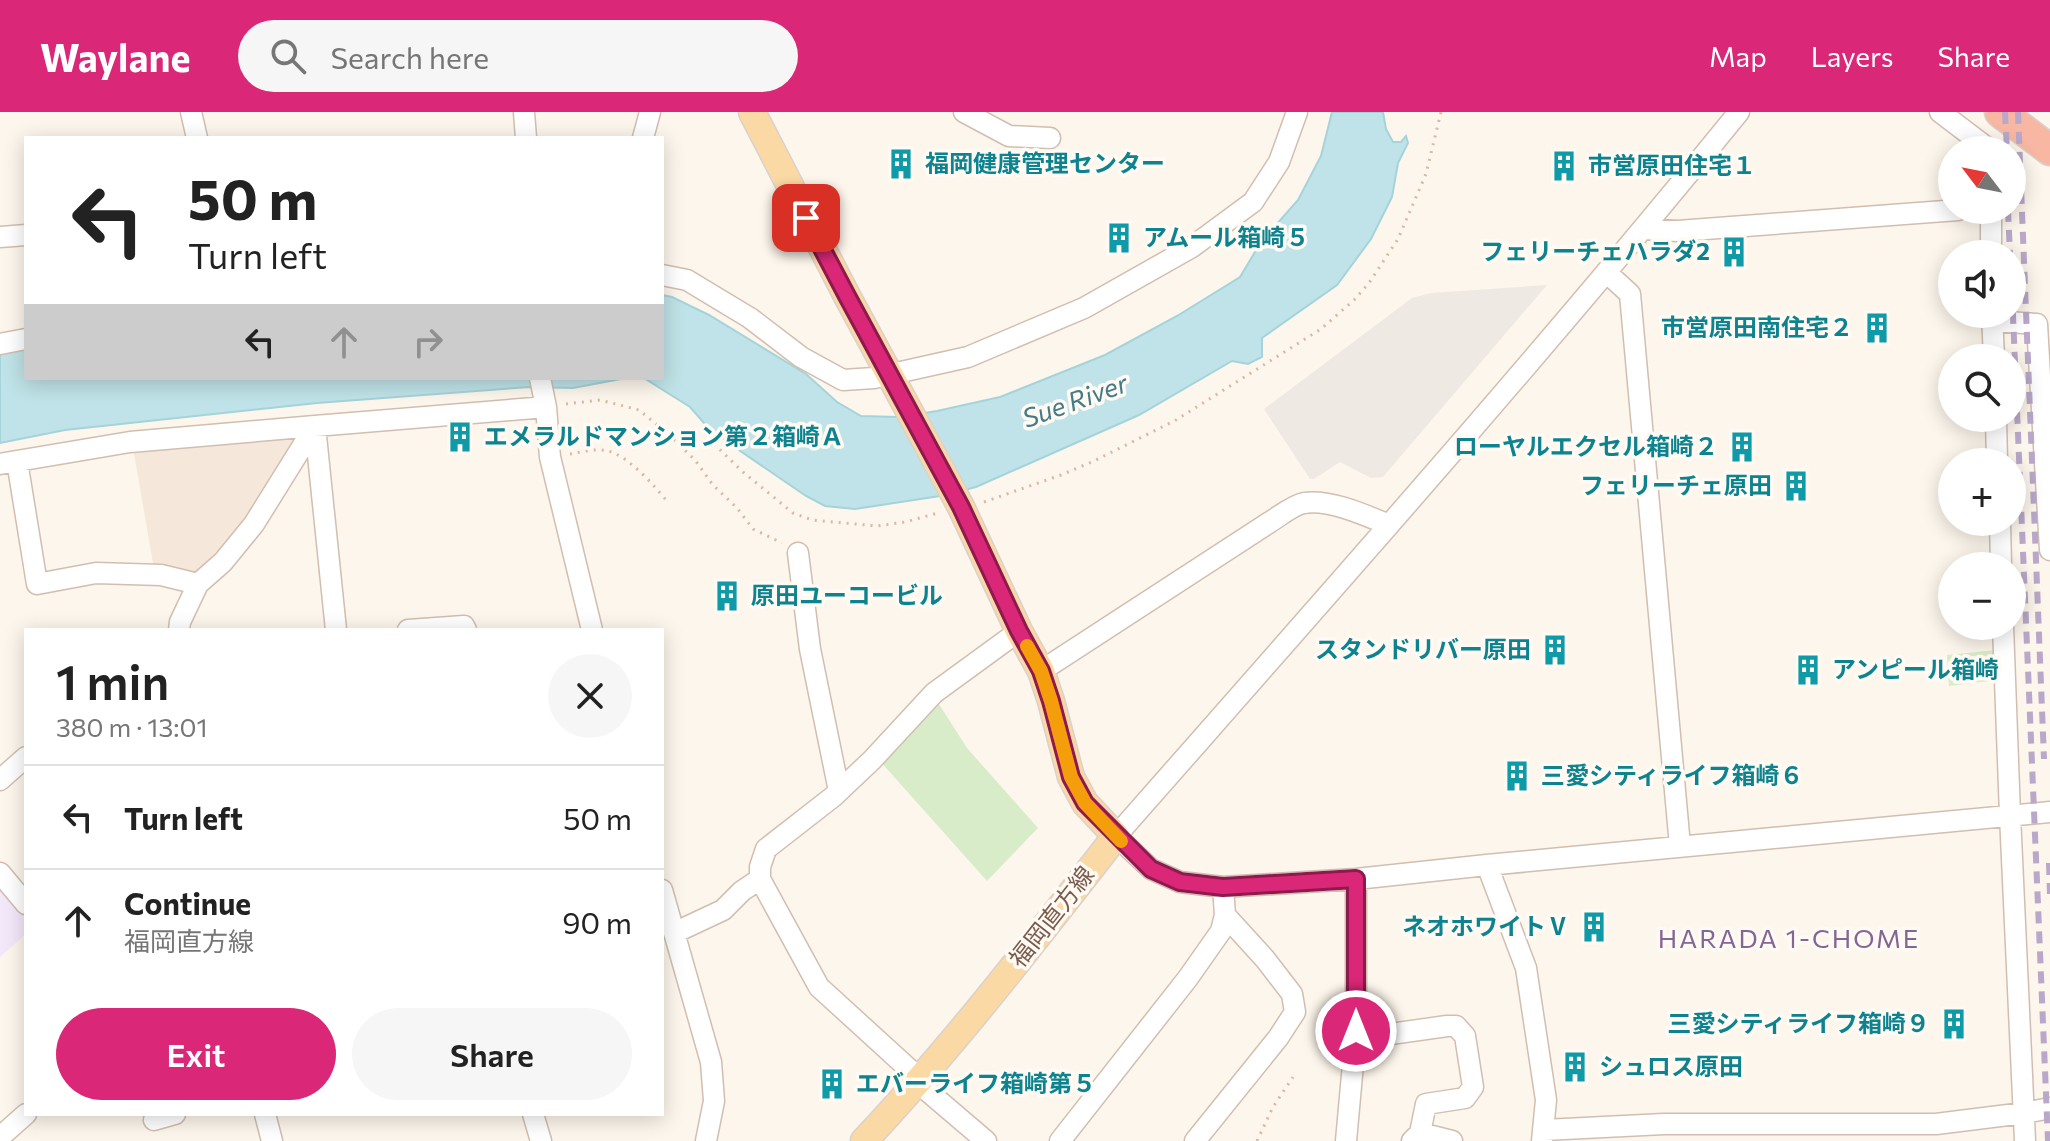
<!DOCTYPE html>
<html lang="en">
<head>
<meta charset="utf-8">
<style>
  :root { --surface:#fff; --page:#f6f6f6; --text:#222; --muted:#767676; --line:#e0e0e0; --accent:#db2777 }
  body { margin:0; font-family:Commissioner,"Noto Sans JP",sans-serif; background:var(--page); color:var(--text); height:100vh; display:flex; flex-direction:column; font-size:30px; white-space:nowrap }
  * { box-sizing:border-box; margin:0 }
  p { font-size:26px; color:var(--muted) }
  .icon { flex:none; width:44px; height:44px; fill:none; stroke:currentColor; stroke-width:2; stroke-linecap:round; stroke-linejoin:round }
  .map { position:relative; flex:1; overflow:hidden }
  .sheet { position:absolute; left:24px; top:516px; width:640px; height:488px; display:flex; flex-direction:column; background:var(--surface); border-radius:0px; box-shadow:0 4px 20px #0003 }
  .sheet>* { flex:none }
  .top-card { position:absolute; left:24px; top:24px; width:640px; height:244px; border-radius:0px; box-shadow:0 4px 20px #0003; background:#fff; color:var(--text); overflow:hidden }
  .needle { width:52px; rotate:302deg }
  .buttons { position:absolute; left:1938px; top:24px; display:grid; gap:16px }
  .buttons a { display:grid; place-items:center; width:88px; height:88px; border-radius:50%; background:var(--surface); box-shadow:0 4px 20px #0003; font-size:40px }
  .pin { position:absolute; display:grid; place-items:center; width:68px; height:68px; color:#fff; margin:-34px; border-radius:16px; box-shadow:0 4px 12px #0006 }
  .me { position:absolute; width:88px; margin:-44px; rotate:0deg; stroke-linejoin:round; filter:drop-shadow(0 0 6px #0008) }
  .turn { display:flex; align-items:center; gap:28px; height:168px; padding:0 32px; font-size:36px }
  .turn .icon { width:104px; height:104px; stroke-width:2.5 }
  .turn b { display:block; font-size:56px; line-height:68px }
  .lanes { display:flex; align-items:center; height:76px; padding:0 32px; background:#0003; justify-content:center; gap:40px; direction:ltr }
  .lanes .off { opacity:.35 }
  .round { display:grid; place-items:center; flex:none; width:84px; height:84px; border-radius:42px; background:var(--page) }
  .headline { display:flex; align-items:center; justify-content:space-between; height:136px; padding:0 32px }
  h1 { font-size:48px; font-weight:600; line-height:60px }
  .action { display:flex; gap:16px; margin-top:auto; padding:16px 32px }
  .action a { flex:1; height:92px; border-radius:48px; background:var(--accent); color:#fff; font-size:32px; font-weight:600; line-height:92px; text-align:center }
  .action a+a { background:var(--page); color:var(--text) }
  ul { padding:0; list-style:none }
  li { display:flex; align-items:center; gap:24px; height:104px; padding:0 32px; border-top:2px solid var(--line) }
  li div { flex:1 }
  li b { display:block; font-size:30px }
  li em { font-style:normal }
  header { display:flex; align-items:center; gap:48px; box-sizing:border-box; height:112px; padding:0 40px; background:var(--accent); color:#fff }
  header strong { font-size:38px }
  nav { display:flex; gap:44px; margin-inline-start:auto; font-size:28px }
  .search { width:560px; height:72px; background:var(--page); display:flex; align-items:center; gap:20px; box-sizing:border-box; padding:0 28px; border-radius:44px; color:var(--muted); font-size:30px }
  .map>svg:first-child { display:block }
  .residential { fill:#f5e8da }
  .industrial { fill:#efe9e4 }
  .education { fill:#f3e8fa }
  .green { fill:#d8ecc9 }
  .water { fill:#bfe3e8; stroke:#a5d3da; stroke-width:2 }
  .lines { fill:none; stroke-linecap:round; stroke-linejoin:round }
  .minor-casing { stroke:#d1beb0; stroke-width:23 }
  .major-casing { stroke:#dad1cd; stroke-width:29 }
  .highway-casing { stroke:#dad1cd; stroke-width:33 }
  .path { stroke:#d9b8a5; stroke-width:3; stroke-dasharray:2 6; stroke-linecap:butt }
  .minor { stroke:#fff; stroke-width:20 }
  .major { stroke:#fbd9a5; stroke-width:26 }
  .highway { stroke:#f7b7a3; stroke-width:30 }
  .rail { stroke:#b9a8c9; stroke-width:6; stroke-dasharray:12 8; stroke-linecap:butt }
  .route-casing { stroke:#8e194d; stroke-width:20 }
  .route { stroke:#db2777; stroke-width:14 }
  .slow { stroke:#f59e0b; stroke-width:14 }
  .labels { text-anchor:middle; stroke-width:7; stroke-linejoin:round; paint-order:stroke }
  .culture-label { font-size:24px; font-weight:bold; fill:#0d838f; stroke:#fffaf3; text-anchor:start }
  .street-label { font-size:24px; fill:#7a5c4d; stroke:#fffaf3 }
  .water-label { font-size:26px; font-style:italic; fill:#437c86; stroke:#fffaf3 }
  .neighbourhood-label { font-size:26px; letter-spacing:2px; fill:#846695; stroke:#fffaf3 }
</style>
</head>
<body>
<header>
<strong>Waylane</strong>
<div class="search"><svg class="icon" aria-label="search" viewBox="0 0 24 24"><circle cx="10" cy="10" r="6"/><path d="M15 15l6 6"/></svg>Search here</div>
<nav><a>Map</a><a>Layers</a><a>Share</a></nav>
</header>
<div class="map">
<svg width="2050" height="1029" viewBox="0 0 2050 1029">
  <rect width="100%" height="100%" fill="#fdf6ec"/>
  <path class="residential" d="M298 323 252 398 225 437 193 466 154 457 133 336Z"/>
  <path class="industrial" d="M1547 173 1383 365 1371 366 1340 350 1314 367H1310L1264 297 1412 186 1431 181Z"/>
  <path class="education" d="M0 770 26 801V822L0 845Z"/>
  <path class="green" d="M1996 538 1997 568 1949 574 1947 543Z
    M937 589 967 636 1038 716 987 769 879 648Z"/>
  <path class="water" d="M1332 0H1383L1386 17 1393 30H1401L1406 24 1408 31 1398 51 1392 85 1371 127 1337 173 1262 226V245L1248 252 1232 249 1139 303 976 375 940 384 855 397 825 394 806 384 711 319 690 295 644 266H662V183L672 185 709 203 806 262 837 290 861 304 898 305 937 299 1000 285 1105 243 1177 204 1240 165 1261 130 1298 88 1321 44Z
    M26 233V266H626L573 276 529 275 317 291 65 318 0 331V237Z"/>
  <g class="lines">
    <g class="minor-casing">
      <path id="minor" d="M191 0 197 26
        M524 0 526 26
        M964 0 1009 24 1050 26
        M1739 0C1538 247 1326 485 1116 724L1151 757 1180 770 1223 775 1356 767 1487 753 2050 700
        M1940 0 1990 38
        M643 26 650 0
        M1991 98V142
        M1644 117 1678 119 1958 98
        M0 125 26 123
        M1606 160 1630 182 1680 734
        M662 163 687 168 750 206 801 245 843 268 874 266 968 245 1084 196 1192 135 1253 90 1279 50 1297 0
        M1992 202 1994 246
        M1993 209 2037 212 2050 438
        M0 232 26 227
        M540 266 546 295 550 345 592 518
        M1996 306 1997 350
        M17 349 37 472 96 461 161 463 198 472
        M0 352 130 330 315 314 336 518
        M2000 410 2001 454
        M798 441 810 537 839 679
        M2003 514 2010 703 2025 1029
        M179 518 180 510 198 472 223 450 254 412 315 314 546 295
        M408 518 464 514 466 518
        M1041 559 1270 410C1280 404 1293 393 1304 391 1330 387 1365 403 1389 413
        M0 668 26 645
        M1487 753 1526 856 1546 988 1542 1029
        M0 761 26 792
        M662 778 711 950 714 989 706 1029
        M674 821 723 798 742 779 760 767
        M1355 927 1447 914H1456L1465 924 1473 975 1465 986 1426 992 1420 1021
        M921 968 819 875 760 767V755L766 737 834 684 872 648 934 581 1019 519
        M918 971 986 1029
        M265 1002 272 1029
        M533 1002 541 1029
        M154 1008 175 1002
        M1544 1018 1664 1012H1936L2024 1001 2050 996
        M0 1025 26 1002
        M1060 1029 1188 866 1221 819 1225 803
        M1195 1029 1278 926 1295 900 1292 882 1265 847 1225 803 1223 775
        M1346 1029 1356 919V767
        M1412 1029 1420 1021 1452 1029"/>
    </g>
    <g class="major-casing">
      <path id="major" d="M752 0 847 184 961 395 1019 519 1041 559 1051 589 1071 665 1085 691 1116 724C1035 828 954 933 864 1029"/>
    </g>
    <g class="highway-casing">
      <path id="highway" d="M2000 0 2050 38"/>
    </g>
    <path class="path" d="M566 292 600 288 639 298 667 321 695 348 713 373 737 396 753 417 782 431
      M714 332 743 360 793 401 812 408 877 414 905 410 938 401
      M570 342C582 340 596 336 608 339 628 344 653 372 666 388
      M984 390 1061 363 1094 349 1176 308 1321 217 1354 188 1369 171 1398 127 1426 62 1441 0
      M1257 1029 1273 995 1293 965"/>
    <use href="#minor" class="minor"/>
    <use href="#major" class="major"/>
    <use href="#highway" class="highway"/>
    <path class="rail" d="M2005 0 2007 38
      M2018 0 2044 647
      M2008 98 2010 142
      M2012 180 2048 1029
      M2049 751 2050 782"/>
  </g>
  <g class="lines">
    <g class="route-casing">
      <path id="route" d="M806 106 847 184 961 395 1019 519 1041 559 1051 589 1071 665 1085 691 1151 757 1180 770 1223 775 1356 767V919"/>
    </g>
    <use href="#route" class="route"/>
    <path class="slow" d="M1027 534 1041 559 1051 589 1071 665 1085 691 1121 729"/>
  </g>
  <defs>
    <g id="building-bare" transform="scale(2.4)"><path d="M-4-6H4V6H1V3H-1V6H-4ZM-2.5-4.3h1.7v1.8h-1.7ZM.8-4.3h1.7v1.8H.8ZM-2.5-1h1.7V.8h-1.7ZM.8-1h1.7V.8H.8Z" fill="#0f9aa8" stroke="#fffaf3" stroke-width="2.5" paint-order="stroke"/></g>
  </defs>
  <g fill-rule="evenodd">
    <use href="#building-bare" x="901" y="52"/>
    <use href="#building-bare" x="1564" y="54"/>
    <use href="#building-bare" x="1119" y="126"/>
    <use href="#building-bare" x="1734" y="140"/>
    <use href="#building-bare" x="1877" y="216"/>
    <use href="#building-bare" x="460" y="325"/>
    <use href="#building-bare" x="1742" y="335"/>
    <use href="#building-bare" x="1796" y="374"/>
    <use href="#building-bare" x="727" y="484"/>
    <use href="#building-bare" x="1555" y="538"/>
    <use href="#building-bare" x="1808" y="558"/>
    <use href="#building-bare" x="1517" y="664"/>
    <use href="#building-bare" x="1594" y="815"/>
    <use href="#building-bare" x="1954" y="912"/>
    <use href="#building-bare" x="1575" y="955"/>
    <use href="#building-bare" x="832" y="972"/>
  </g>
  <g class="labels">
    <g class="culture-label">
      <text x="925" y="60">福岡健康管理センター</text>
      <text x="1588" y="62">市営原田住宅１</text>
      <text x="1143" y="134">アムール箱崎５</text>
      <text x="1710" y="148" text-anchor="end">フェリーチェハラダ2</text>
      <text x="1853" y="224" text-anchor="end">市営原田南住宅２</text>
      <text x="484" y="333">エメラルドマンション第２箱崎Ａ</text>
      <text x="1718" y="343" text-anchor="end">ローヤルエクセル箱崎２</text>
      <text x="1772" y="382" text-anchor="end">フェリーチェ原田</text>
      <text x="751" y="492">原田ユーコービル</text>
      <text x="1531" y="546" text-anchor="end">スタンドリバー原田</text>
      <text x="1832" y="566">アンピール箱崎</text>
      <text x="1541" y="672">三愛シティライフ箱崎６</text>
      <text x="1570" y="823" text-anchor="end">ネオホワイトⅤ</text>
      <text x="1930" y="920" text-anchor="end">三愛シティライフ箱崎９</text>
      <text x="1599" y="963">シュロス原田</text>
      <text x="856" y="980">エバーライフ箱崎第５</text>
    </g>
    <g class="street-label">
      <text transform="translate(1052 805) rotate(-52)" y="8">福岡直方線</text>
    </g>
    <g class="water-label">
      <text transform="translate(1075 289) rotate(-20)" y="9">Sue River</text>
    </g>
    <g class="neighbourhood-label">
      <text x="1789" y="836">HARADA 1-CHOME</text>
    </g>
  </g>
</svg>
<div class="buttons">
<a><svg class="needle" viewBox="-14 -14 28 28"><path d="M0-13l5 13h-10z" fill="#e53935"/><path d="M0 13l5-13h-10z" fill="#767676"/></svg></a>
<a><svg class="icon" aria-label="sound" viewBox="0 0 24 24"><path d="M4 9h4l5-4v14l-5-4H4zM17 9q2 3 0 6"/></svg></a>
<a><svg class="icon" aria-label="search" viewBox="0 0 24 24"><circle cx="10" cy="10" r="6"/><path d="M15 15l6 6"/></svg></a>
<a>+</a>
<a>−</a>
</div>
<div class="pin" style="left:806px;top:106px;background:#d93025"><svg class="icon" aria-label="arrive" viewBox="0 0 24 24"><path d="M6 21V4h12l-3 4 3 4H6"/></svg></div>
<svg class="me" style="left:1356px;top:919px" viewBox="-20 -20 40 40"><circle r="17" fill="#db2777" stroke="#fff" stroke-width="3"/><path d="M0-11L8 9 0 5-8 9z" fill="#fff"/></svg>
<div class="top-card">
<div class="turn"><svg class="icon" aria-label="left" viewBox="0 0 24 24"><path d="M17 20v-9H6M10 6l-5 5 5 5"/></svg><div><b>50 m</b>Turn left</div></div>
<div class="lanes"><svg class="icon" aria-label="left" viewBox="0 0 24 24"><path d="M17 20v-9H6M10 6l-5 5 5 5"/></svg><svg class="icon off" aria-label="ahead" viewBox="0 0 24 24"><path d="M12 20V5M6 11l6-6 6 6"/></svg><svg class="icon off" aria-label="right" viewBox="0 0 24 24"><path d="M7 20v-9h11M14 6l5 5-5 5"/></svg></div>
</div>
<section class="sheet">
<div class="headline"><div><h1>1 min</h1><p>380 m · 13:01</p></div><a class="round"><svg class="icon" aria-label="close" viewBox="0 0 24 24"><path d="M6 6l12 12M18 6L6 18"/></svg></a></div>
<ul>
<li><svg class="icon" aria-label="left" viewBox="0 0 24 24"><path d="M17 20v-9H6M10 6l-5 5 5 5"/></svg><div><b>Turn left</b></div><em>50 m</em></li>
<li><svg class="icon" aria-label="ahead" viewBox="0 0 24 24"><path d="M12 20V5M6 11l6-6 6 6"/></svg><div><b>Continue</b><p>福岡直方線</p></div><em>90 m</em></li>
</ul>
<div class="action"><a>Exit</a><a>Share</a></div>
</section>
</div>
</body>
</html>
